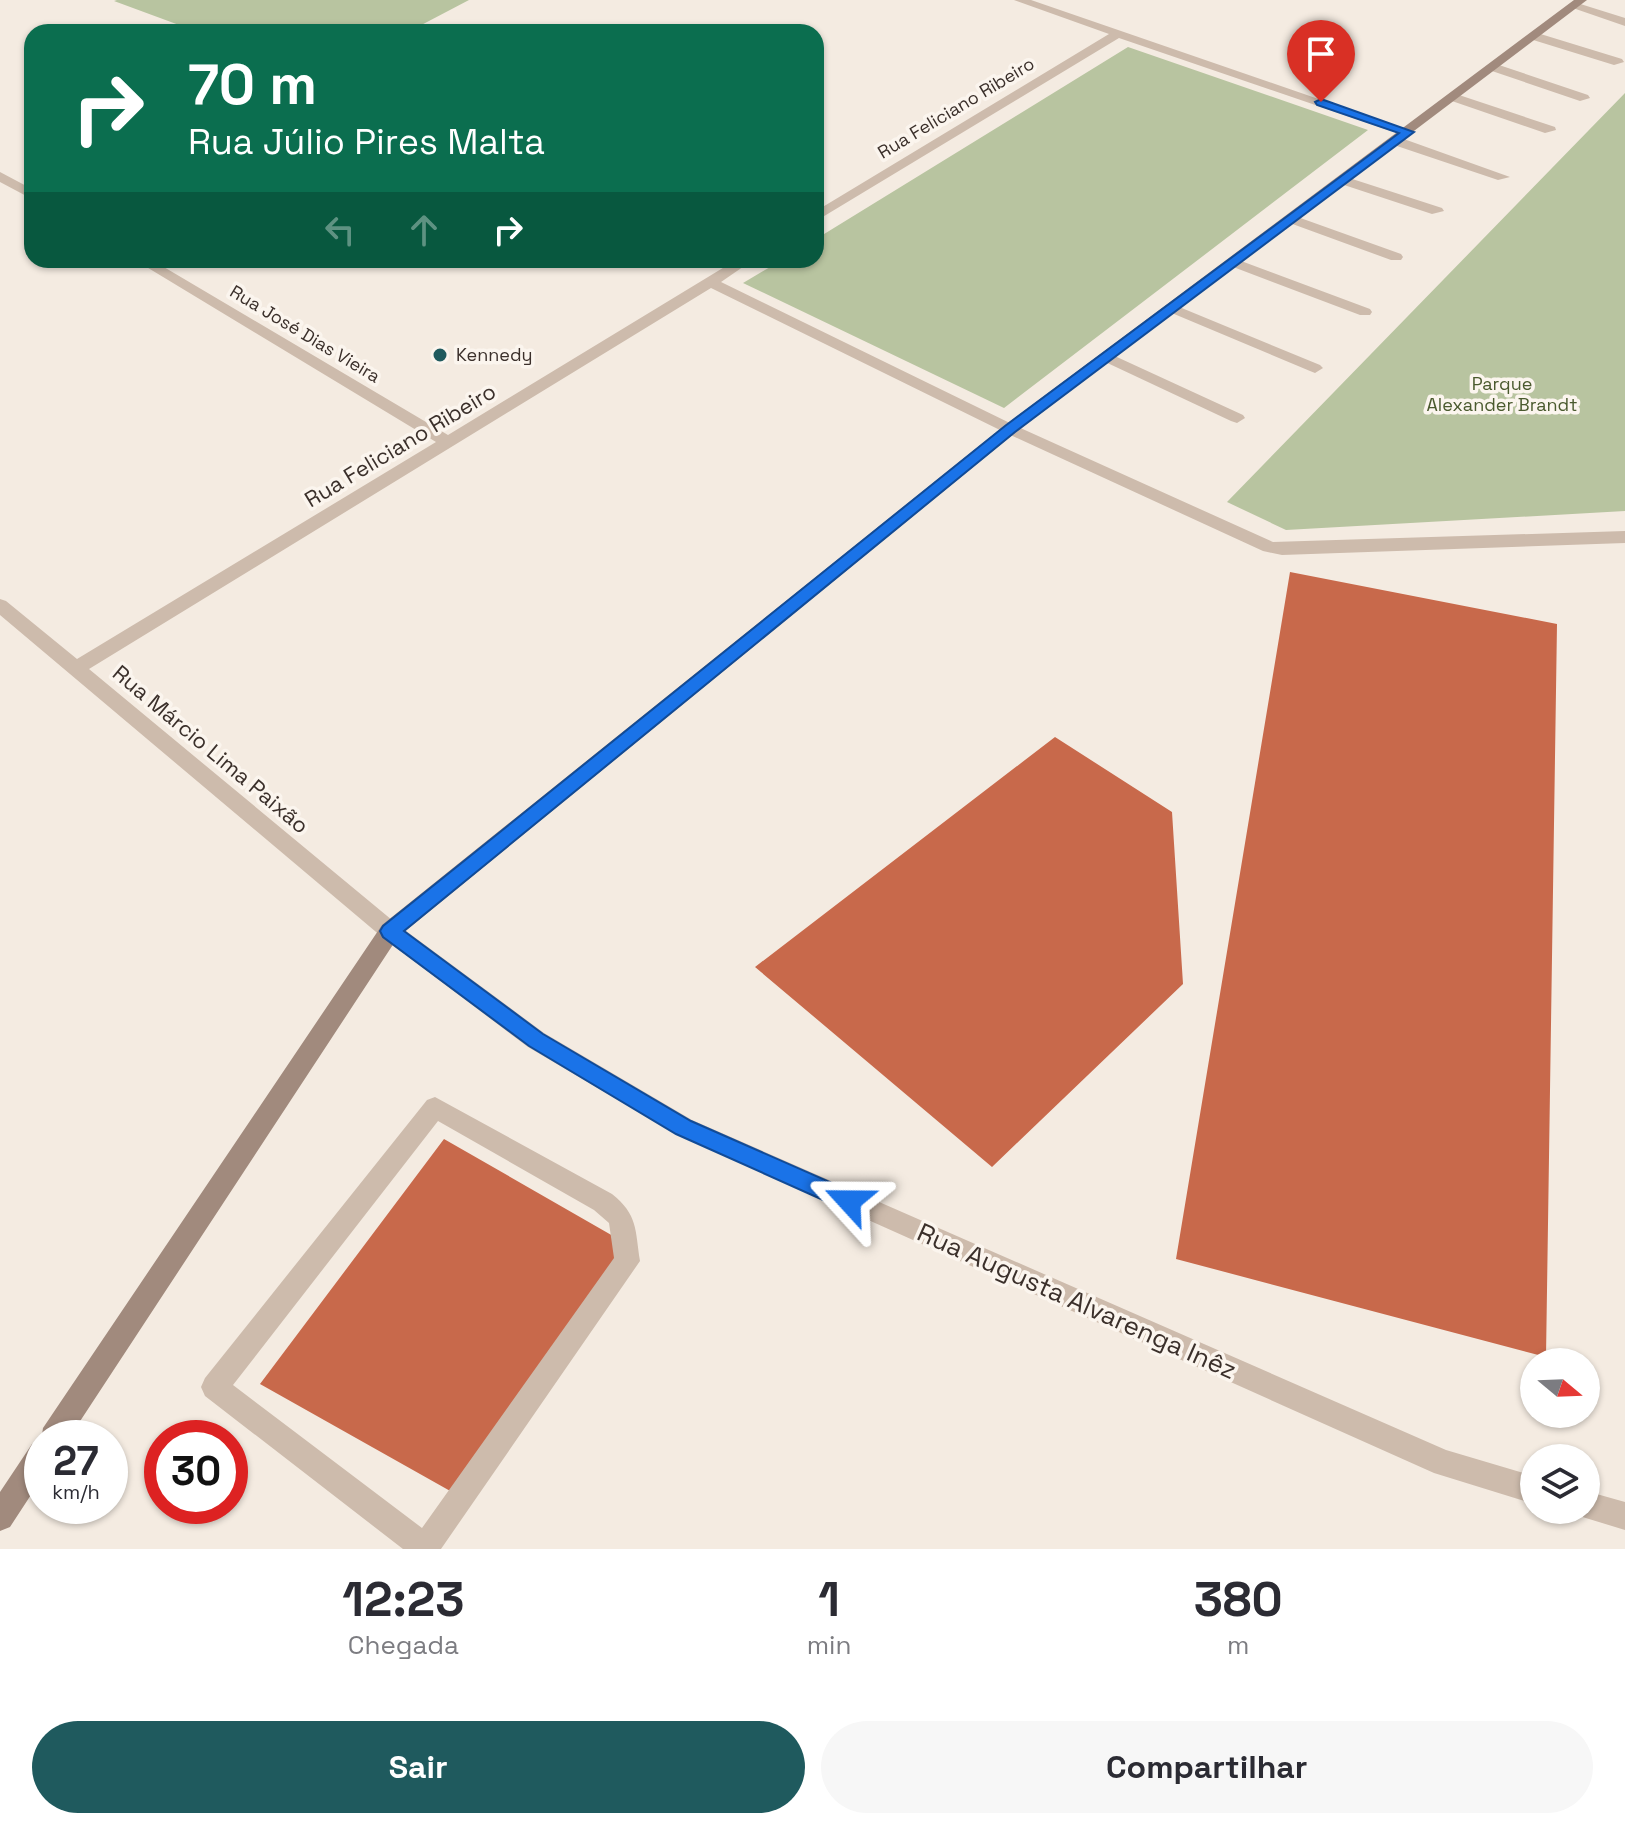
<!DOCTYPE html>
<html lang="pt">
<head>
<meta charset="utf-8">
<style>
  :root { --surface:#fff; --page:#f7f7f7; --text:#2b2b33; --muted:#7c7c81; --accent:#1f5a5e }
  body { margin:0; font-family:"Space Grotesk",sans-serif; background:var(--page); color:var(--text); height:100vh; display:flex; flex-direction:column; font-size:30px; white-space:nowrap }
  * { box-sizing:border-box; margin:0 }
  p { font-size:26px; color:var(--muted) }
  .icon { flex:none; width:44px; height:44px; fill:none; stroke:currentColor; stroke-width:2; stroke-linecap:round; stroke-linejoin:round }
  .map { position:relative; height:1549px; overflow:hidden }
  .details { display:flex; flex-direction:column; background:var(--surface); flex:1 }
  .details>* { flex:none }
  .hud { position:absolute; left:24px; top:24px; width:800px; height:244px; border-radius:24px; box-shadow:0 2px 6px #0004; background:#0b6e4f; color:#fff; overflow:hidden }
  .needle { width:52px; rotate:109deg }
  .fabs { position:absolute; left:1520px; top:1348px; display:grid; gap:16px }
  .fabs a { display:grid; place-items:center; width:80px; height:80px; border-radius:50%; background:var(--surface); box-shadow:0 2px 6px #0004; font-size:40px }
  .speed { position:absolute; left:24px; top:1420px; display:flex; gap:16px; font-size:40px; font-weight:700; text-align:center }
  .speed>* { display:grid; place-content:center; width:104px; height:104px; border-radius:50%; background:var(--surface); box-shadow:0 2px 6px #0004; line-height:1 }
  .speed small { font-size:20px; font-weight:400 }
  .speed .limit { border:12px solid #d22; background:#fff; color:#111 }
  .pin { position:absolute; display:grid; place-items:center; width:68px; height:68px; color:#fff; margin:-82px -34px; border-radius:50% 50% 50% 0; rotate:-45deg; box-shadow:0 0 8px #0007 }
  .pin .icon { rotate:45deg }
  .me { position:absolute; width:88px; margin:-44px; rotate:294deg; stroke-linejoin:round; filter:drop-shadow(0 0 6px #0008) }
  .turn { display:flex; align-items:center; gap:28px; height:168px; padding:0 32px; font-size:36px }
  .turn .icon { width:104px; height:104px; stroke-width:2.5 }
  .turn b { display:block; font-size:56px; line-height:68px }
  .lanes { display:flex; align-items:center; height:76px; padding:0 32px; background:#0003; justify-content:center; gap:40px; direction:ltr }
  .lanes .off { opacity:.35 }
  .eta { display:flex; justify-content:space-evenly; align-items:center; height:136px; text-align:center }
  .eta b { font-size:48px; font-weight:700; line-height:56px }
  .button { display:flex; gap:16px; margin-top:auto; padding:16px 32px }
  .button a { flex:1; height:92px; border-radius:48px; background:var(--accent); color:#fff; font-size:32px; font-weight:700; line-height:92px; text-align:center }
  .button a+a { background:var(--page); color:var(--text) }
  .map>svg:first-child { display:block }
  .green { fill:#b8c4a0 }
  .building { fill:#c8694b }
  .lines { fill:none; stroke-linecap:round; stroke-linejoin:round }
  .street { fill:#cdbbac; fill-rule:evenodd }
  .secondary { fill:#a18a7d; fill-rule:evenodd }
  .route { fill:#1a73e8; stroke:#114b97; stroke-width:2 }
  .poi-dot { fill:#1f5a5e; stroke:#fbf5ee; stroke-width:3 }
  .labels { text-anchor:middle; stroke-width:7; stroke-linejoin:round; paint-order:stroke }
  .far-street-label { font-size:18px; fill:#3b302b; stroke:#fbf5ee }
  .far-poi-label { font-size:18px; fill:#3b302b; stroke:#fbf5ee; text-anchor:start }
  .far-park-label { font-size:18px; fill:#4a5a2e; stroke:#fbf5ee }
  .street-label { font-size:22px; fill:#3b302b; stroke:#fbf5ee }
  .near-street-label { font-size:26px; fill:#3b302b; stroke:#fbf5ee }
</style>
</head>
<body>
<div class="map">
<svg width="1625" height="1549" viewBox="0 0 1625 1549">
  <rect width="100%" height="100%" fill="#f4ebe1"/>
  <path class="green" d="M117 0H469L408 32H198L114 1Z
    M1128 47 1368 130 1004 408 743 283 782 260H816V239Z
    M1625 93V511L1286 530 1227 502Z"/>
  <path class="building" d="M1290 572 1557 624 1546 1357 1176 1259Z
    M1055 737 1172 812 1183 984 992 1167 755 967Z
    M444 1139 627 1244 452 1492 260 1384Z"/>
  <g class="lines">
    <path class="street" d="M1014 0H1031L1414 132 1403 135 1119 38 816 221V211L1109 34Z
      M1574 2 1625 18V26L1570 7 1568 5Z
      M1534 32 1622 59 1624 62 1614 65 1530 39 1528 36Z
      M1493 63 1588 95 1590 98 1580 101 1489 70 1487 67Z
      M1453 93 1555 127 1556 130 1545 133 1449 100 1447 97Z
      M1391 138H1401L1510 177 1498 180 1391 144Z
      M0 172 32 189V199L0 182Z
      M1343 176 1442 208 1444 211 1432 214 1338 183 1336 180Z
      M1292 215 1401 254 1403 257 1401 260H1391L1287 222 1285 219Z
      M1233 258 1370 309 1372 312 1370 315H1360L1228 265V259Z
      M135 260H152L448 435 736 260H753L721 282 1016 426 1273 542 1625 531V543L1282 555 1263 551 1004 432 711 288 89 669 398 925 544 1033 692 1120 1446 1450 1534 1476V1504L1434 1473 676 1134 528 1047 382 937 0 615V599L6 601 77 659 436 442Z
      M1172 304 1320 365 1323 368 1315 373 1310 371 1167 311V305Z
      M1106 352 1243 415 1245 418 1237 423 1231 421 1101 360 1098 357Z
      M435 1097 612 1194C638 1215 635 1229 640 1261L441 1549H403L205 1396 201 1387 205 1378 427 1100ZM438 1121 594 1210 609 1223 614 1258 422 1528 233 1385Z
      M1586 1491 1625 1502V1530L1576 1515 1574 1510H1586Z"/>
    <path class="secondary" d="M1574 0H1587L1016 432 398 937 69 1438H42V1478L10 1527 0 1531V1492L32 1444 41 1441 43 1428 382 925 1004 426Z"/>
  </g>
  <path class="route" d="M1321 99 1414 132 1015 432 404 931 543 1034 691 1121 857 1194 861 1201 857 1208 849 1211 841 1208 676 1134 529 1046 383 937 380 931 383 926 1005 426 1399 133 1317 105 1315 102Z"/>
  <circle class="poi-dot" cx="440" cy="355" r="8"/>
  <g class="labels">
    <g class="far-street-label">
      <text transform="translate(956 108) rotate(-31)" y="6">Rua Feliciano Ribeiro</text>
      <text transform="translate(305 334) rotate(31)" y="6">Rua José Dias Vieira</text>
    </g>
    <g class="far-poi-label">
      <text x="456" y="361">Kennedy</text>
    </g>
    <g class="far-park-label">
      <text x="1502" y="390">Parque<tspan x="1502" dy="21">Alexander Brandt</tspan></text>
    </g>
    <g class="street-label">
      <text transform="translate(400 445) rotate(-31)" y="8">Rua Feliciano Ribeiro</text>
      <text transform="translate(211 749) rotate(40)" y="8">Rua Márcio Lima Paixão</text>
    </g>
    <g class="near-street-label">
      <text transform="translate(1077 1301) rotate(24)" y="9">Rua Augusta Alvarenga Inêz</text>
    </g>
  </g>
</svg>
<div class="fabs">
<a><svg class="needle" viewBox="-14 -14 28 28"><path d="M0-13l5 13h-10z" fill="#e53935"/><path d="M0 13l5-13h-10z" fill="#7c7c81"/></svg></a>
<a><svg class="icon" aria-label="layers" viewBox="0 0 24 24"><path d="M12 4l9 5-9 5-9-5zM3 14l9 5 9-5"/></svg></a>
</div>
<div class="speed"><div>27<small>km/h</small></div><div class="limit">30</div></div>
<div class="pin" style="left:1321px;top:102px;background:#d93025"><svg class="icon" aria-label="arrive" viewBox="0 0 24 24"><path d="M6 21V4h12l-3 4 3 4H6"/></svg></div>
<svg class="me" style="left:849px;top:1201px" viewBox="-20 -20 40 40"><path d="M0-17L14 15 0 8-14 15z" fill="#1a73e8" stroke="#fff" stroke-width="4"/></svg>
<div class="hud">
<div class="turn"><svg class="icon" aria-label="right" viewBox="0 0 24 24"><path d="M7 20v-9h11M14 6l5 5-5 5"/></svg><div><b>70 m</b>Rua Júlio Pires Malta</div></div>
<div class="lanes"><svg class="icon off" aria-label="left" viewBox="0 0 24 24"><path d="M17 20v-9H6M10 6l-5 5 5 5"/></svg><svg class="icon off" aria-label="ahead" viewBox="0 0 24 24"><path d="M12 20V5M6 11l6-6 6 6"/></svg><svg class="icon" aria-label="right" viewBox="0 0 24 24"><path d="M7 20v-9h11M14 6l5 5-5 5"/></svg></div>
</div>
</div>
<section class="details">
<div class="eta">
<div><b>12:23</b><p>Chegada</p></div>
<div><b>1</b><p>min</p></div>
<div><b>380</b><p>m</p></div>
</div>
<div class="button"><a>Sair</a><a>Compartilhar</a></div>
</section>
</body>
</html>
